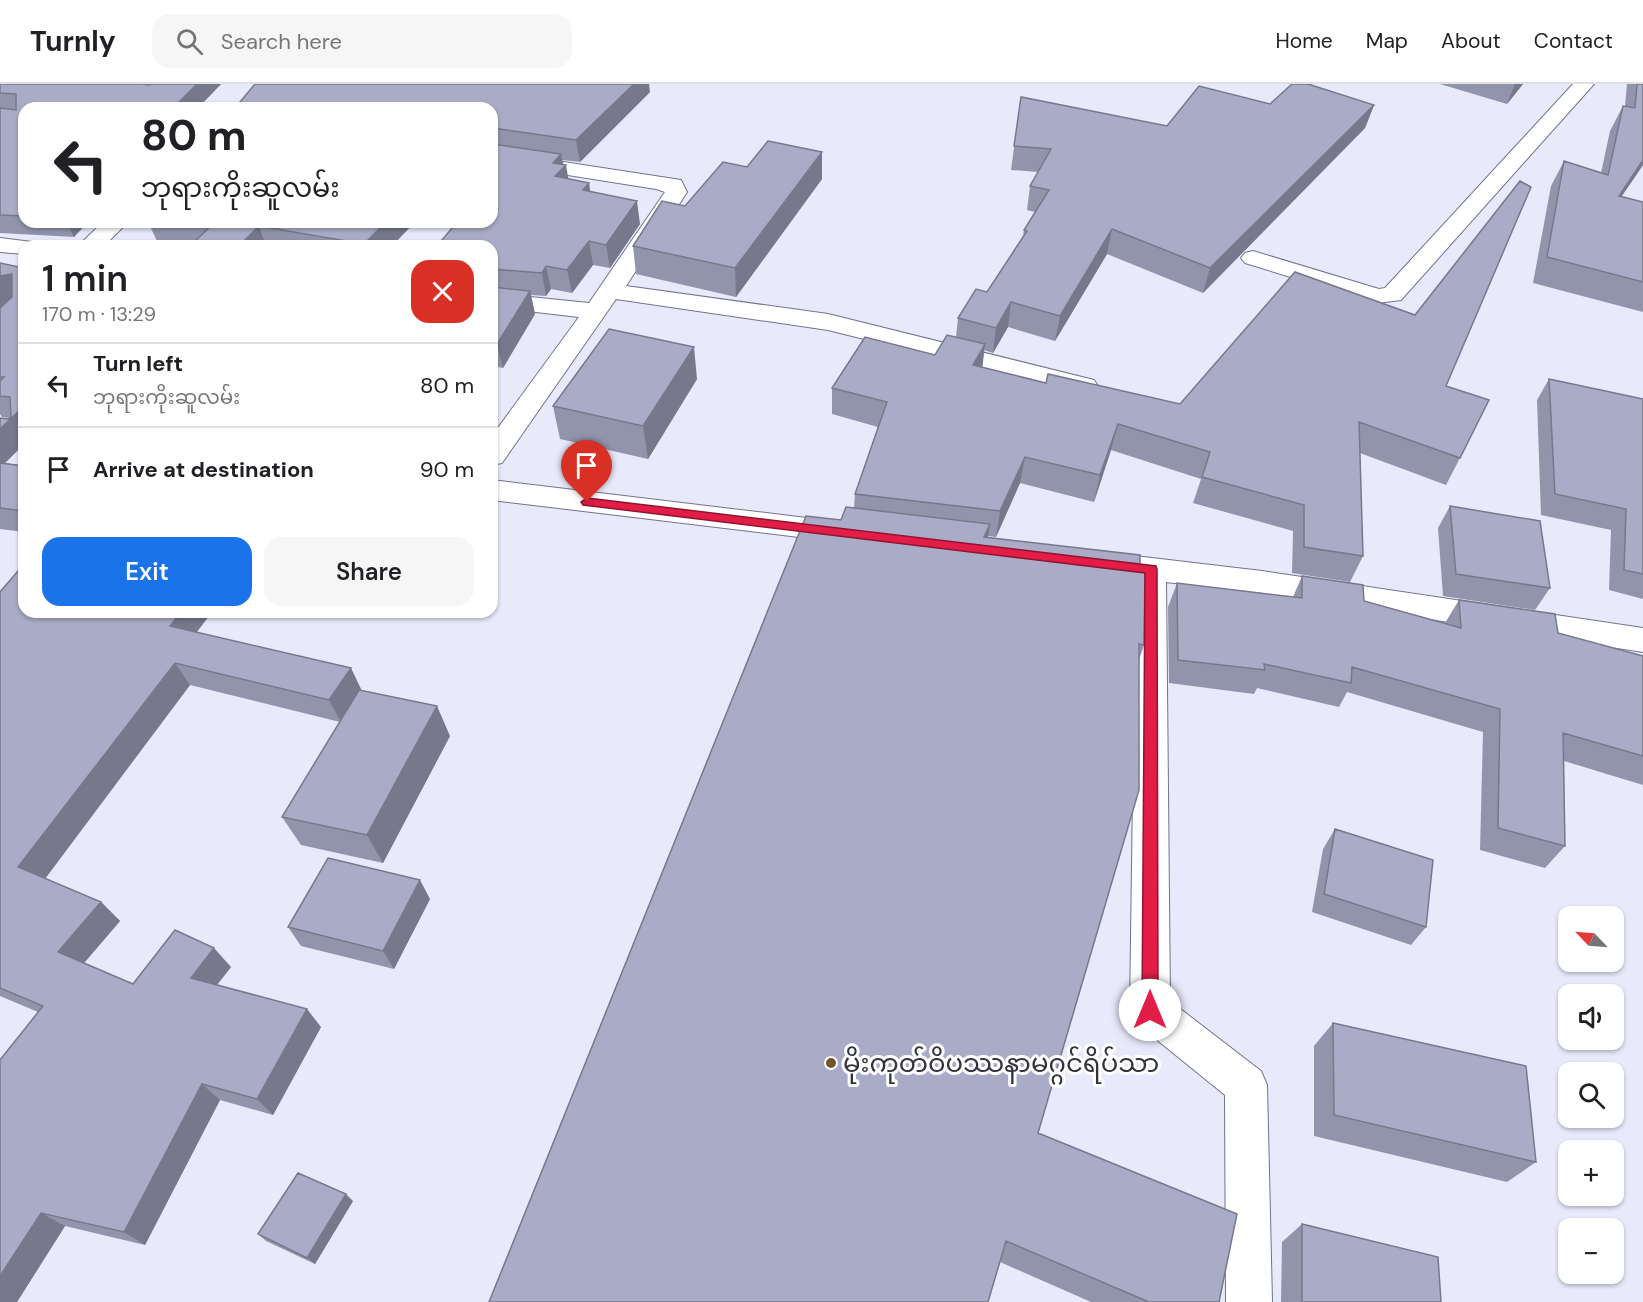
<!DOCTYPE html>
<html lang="en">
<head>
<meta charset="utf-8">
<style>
  :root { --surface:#fff; --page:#f6f6f6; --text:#202124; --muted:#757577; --line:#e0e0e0; --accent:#1a73e8 }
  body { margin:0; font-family:"DM Sans","Noto Sans Myanmar",sans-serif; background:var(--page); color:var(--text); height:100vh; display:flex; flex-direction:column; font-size:22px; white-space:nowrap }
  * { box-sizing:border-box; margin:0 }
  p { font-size:20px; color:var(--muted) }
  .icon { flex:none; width:33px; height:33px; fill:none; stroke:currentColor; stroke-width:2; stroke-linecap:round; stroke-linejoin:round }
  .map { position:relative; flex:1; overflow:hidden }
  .side { position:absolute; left:18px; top:156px; width:480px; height:378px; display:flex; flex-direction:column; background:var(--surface); border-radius:18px; box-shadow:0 2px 4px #0004 }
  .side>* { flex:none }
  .hud { position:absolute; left:18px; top:18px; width:480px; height:126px; border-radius:18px; box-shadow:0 2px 4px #0004; background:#fff; color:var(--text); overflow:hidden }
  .needle { width:39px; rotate:295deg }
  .fabs { position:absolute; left:1558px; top:822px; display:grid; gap:12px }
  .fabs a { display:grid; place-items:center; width:66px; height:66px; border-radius:12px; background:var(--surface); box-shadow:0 2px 4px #0004; font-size:30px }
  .pin { position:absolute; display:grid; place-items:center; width:51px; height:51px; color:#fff; margin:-62px -26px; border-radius:50% 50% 50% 0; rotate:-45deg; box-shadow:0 0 6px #0007 }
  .pin .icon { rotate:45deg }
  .me { position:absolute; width:66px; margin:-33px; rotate:0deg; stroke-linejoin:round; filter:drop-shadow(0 0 4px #0008) }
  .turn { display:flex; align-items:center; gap:21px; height:126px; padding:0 24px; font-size:27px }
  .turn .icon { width:78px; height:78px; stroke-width:2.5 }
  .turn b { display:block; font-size:42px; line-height:51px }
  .round { display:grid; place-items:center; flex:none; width:63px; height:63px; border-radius:18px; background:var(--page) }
  .head { display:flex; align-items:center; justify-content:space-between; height:102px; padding:0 24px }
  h1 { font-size:36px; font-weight:600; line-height:45px }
  .cta { display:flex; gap:12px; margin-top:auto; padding:12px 24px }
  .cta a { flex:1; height:69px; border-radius:18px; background:var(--accent); color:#fff; font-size:24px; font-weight:600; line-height:69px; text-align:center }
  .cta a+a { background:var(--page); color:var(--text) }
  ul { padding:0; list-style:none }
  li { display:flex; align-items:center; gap:18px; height:84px; padding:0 24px; border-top:2px solid var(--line) }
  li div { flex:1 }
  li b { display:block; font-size:22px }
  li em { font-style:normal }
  header { display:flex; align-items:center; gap:36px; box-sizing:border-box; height:84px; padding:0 30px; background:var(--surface); border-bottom:2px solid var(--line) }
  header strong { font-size:28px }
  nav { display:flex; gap:33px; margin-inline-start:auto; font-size:21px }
  .search { width:420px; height:54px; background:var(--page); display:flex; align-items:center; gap:15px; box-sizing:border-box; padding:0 21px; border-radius:18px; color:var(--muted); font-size:22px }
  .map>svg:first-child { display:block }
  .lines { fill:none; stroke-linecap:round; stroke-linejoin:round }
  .minor-casing { stroke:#72738c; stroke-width:2 }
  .minor { fill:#fff; fill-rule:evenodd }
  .wall { fill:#9294ab }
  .shaded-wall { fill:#77788b }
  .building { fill:#aaacc7; stroke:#77788b; stroke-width:1.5 }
  .route { fill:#e11d48; stroke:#92132f; stroke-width:1.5 }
  .poi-dot { fill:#74542a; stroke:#fff; stroke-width:2 }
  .labels { text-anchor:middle; stroke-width:6; stroke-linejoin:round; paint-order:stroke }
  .near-poi-label { font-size:26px; fill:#33333e; stroke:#fff; text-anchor:start }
</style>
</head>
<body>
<header>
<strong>Turnly</strong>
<div class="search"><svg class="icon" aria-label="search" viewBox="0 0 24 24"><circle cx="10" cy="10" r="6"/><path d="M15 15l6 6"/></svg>Search here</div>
<nav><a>Home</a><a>Map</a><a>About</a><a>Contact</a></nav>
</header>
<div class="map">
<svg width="1643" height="1218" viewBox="0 0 1643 1218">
  <rect width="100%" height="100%" fill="#e8e9fa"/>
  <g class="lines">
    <g class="minor-casing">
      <path id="minor" d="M1573 0H1594L1401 216 1378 219 1369 217 1245 179 1241 174 1245 169 1253 167 1379 205 1385 204Z
        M492 67 681 96 687 108 626 202 828 230 1094 296 1098 302 1094 308 1085 310 828 246 616 215 502 379 492 381V352L579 233 492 223V209L589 219 665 108 656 105 492 79Z
        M103 138H128L104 162H78Z
        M0 154 32 158 35 162H24V170L0 168Z
        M492 396 848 439 858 442 863 449 858 456 848 459 492 416Z
        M1101 468 1262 487 1643 544V568L1262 509 1166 498 1170 917 1261 987 1267 1001 1272 1218H1226L1225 1011 1136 939 1130 926 1136 494 1090 487 1086 479 1090 471Z"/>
    </g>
    <use href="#minor" class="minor"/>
  </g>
  <path class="wall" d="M0 0 149 1 221 0 198 24H24V138H88L74 153 0 149Z
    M1440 0H1523L1507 20Z
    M1627 0H1643V81L1621 113 1643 118V228L1533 199 1551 102 1564 77 1601 89 1610 47 1623 22H1625Z
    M650 8 580 78 562 76 568 95 589 99 590 107 640 140 610 184 593 181 572 209 551 205 546 212 531 211 535 230 503 284 492 282V162L455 138H492V24Z
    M1021 13 1167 42 1270 20 1374 21 1365 44 1203 209 1107 170 1055 257 1008 243 993 269 984 266 982 283 1046 299 1180 320 1446 302 1460 374 1446 401 1360 369 1363 472 1350 498 1292 489 1293 447 1193 419 1201 395 1111 366 1094 418 1020 399 996 453 988 452V453L1140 481 1144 561 1139 576 1038 1049 1219 1218H1091L1000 1178 841 436 854 424 855 410 878 343 832 330V304L935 271 956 253 958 234 987 208 1023 152 1024 146 1035 128 1027 126 1030 102 1038 88 1011 86Z
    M747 83 822 95 736 213 636 190 633 162 685 122Z
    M148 138H415L392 162H190L193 159 157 157Z
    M0 179 24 360 5 379 24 382V448L0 445V334L8 335 9 334 2 333 0 330Z
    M697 295 648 375 560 355 553 322Z
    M1549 295 1643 315V515L1609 506 1611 446 1541 431 1537 316Z
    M1450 422 1550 504 1535 526 1443 512 1438 444Z
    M1302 492 1364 517 1445 539 1459 516 1558 549 1643 572V701L1564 677 1565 762 1545 784 1480 766 1483 648 1347 608 1339 623 1257 604 1254 610 1169 599 1168 523 1177 499 1293 513Z
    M0 508 24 528H212L197 548 362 607 450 652 383 779 301 761 282 733 340 638 190 601 45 794 101 818 120 837 84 879 133 900 231 883 217 901 321 943 273 1031 220 1016 145 1161 65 1142 17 1218H0L38 928 0 912Z
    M1335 745 1426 843 1411 861 1312 828 1323 765Z
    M430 815 394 885 301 862 288 843Z
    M1333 939 1536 1078 1507 1098 1314 1052V962Z
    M353 1117 315 1180 266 1157 258 1150Z
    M1302 1140 1441 1218H1281L1282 1158Z"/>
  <path class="shaded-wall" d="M197 0H221L198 24H173Z
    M634 0H649L650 8 580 78 576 56Z
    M1515 0H1523L1507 20Z
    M1374 21 1365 44 1203 209 1210 184Z
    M822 68V95L736 213 735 184Z
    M561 70 564 83 566 81 570 104 560 115 553 79Z
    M1643 76V81L1604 138 1619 112Z
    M589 99 592 122 583 106Z
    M637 117 640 140 610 184 606 161Z
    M66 138H88L74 153Z
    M386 138H415L392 162H365L364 160Z
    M259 142 266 162H239Z
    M1112 145 1107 170 1055 257 1060 232Z
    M589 157 593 181 572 209 567 186Z
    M546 182 551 205 546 212 542 189Z
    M12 190 24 211 0 229V192Z
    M530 207 535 230 503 284 497 260Z
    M1011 218 1008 243 993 269 996 244Z
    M985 260 982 287 973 281Z
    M694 263 697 295 648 375 643 342Z
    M24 322V360L0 384V345Z
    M1118 340 1111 366 1094 418 1100 391Z
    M1025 373 1020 399 996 453 1000 427Z
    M990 440 984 478V453Z
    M181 528H212L184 564 170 542Z
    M175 579 190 601 39 803 18 783Z
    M351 584 362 607 341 638 329 616Z
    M437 622 450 652 383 779 367 751Z
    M420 796 430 815 394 885 383 867Z
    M101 818 120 837 78 886 58 868Z
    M214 864 231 883 208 912 191 894Z
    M307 925 321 943 273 1031 257 1015Z
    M202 1000 220 1016 145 1161 124 1148Z
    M346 1110 353 1117 315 1180 307 1174Z
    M41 1129 65 1142 17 1218H0V1192Z"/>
  <path class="building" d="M0 0H142L149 1 151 0H197L173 24H24V132L0 131V24L16 26V10L0 9Z
    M255 0H634L576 56 492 44V24H235Z
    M1292 0H1308L1374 21 1210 184 1112 145 1060 232 1011 218 996 244 958 234 976 205 987 208 1027 147 1024 146 1049 106 1030 102 1051 65 1014 62 1021 13 1167 42 1199 2 1270 20Z
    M1637 0H1643V76L1619 112 1643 118V198L1547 173 1564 77 1608 91 1623 22 1635 24Z
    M768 57 822 68 735 184 633 162 662 117 685 122 723 78 747 83Z
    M492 60 561 70 553 79 566 81 555 92 589 99 583 106 637 117 606 161 589 157 567 186 546 182 542 189 492 185V162H437L457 138H492Z
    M1520 97 1531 103 1446 302 1489 316 1460 374 1359 338 1363 472 1304 463V421L1202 393 1210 368 1118 340 1100 391 1025 373 1000 427 855 410 887 318 832 304 865 253 935 271 947 251 985 260 973 281 1046 299 1048 290 1180 320 1295 188 1415 231Z
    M215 138H386L364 160 259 142 239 162H190Z
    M0 179 24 184V322L0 345V334L8 335 11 333 10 313 0 312V297L4 293H0V224L12 213V190L0 192Z
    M492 203 530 207 497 260H492Z
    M609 245 694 263 643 342 553 322Z
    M1549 295 1643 315V490L1624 486 1626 425 1555 410Z
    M0 379 24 382V427L0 424Z
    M1450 422 1540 437 1550 504 1456 490Z
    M846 423 990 440 984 453 1140 471V481L1145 482 1144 561 1139 560V706L1038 1049 1237 1130 1219 1218H1149L1006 1157 988 1218H489L806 432 841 436Z
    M24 480V528H181L170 542 351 584 329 616 175 579 18 783 101 818 58 868 133 900 175 846 214 864 191 894 307 925 257 1015 202 1000 124 1148 41 1129 0 1192V976L43 922 0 904V508Z
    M1302 492 1363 501 1364 517 1461 544 1459 516 1555 530 1558 549 1643 572V672L1563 649 1565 762 1498 744 1500 625 1352 583 1351 599 1264 580 1265 586 1178 576 1177 499 1302 514Z
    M359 606 437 622 367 751 282 733Z
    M1335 745 1433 776 1426 843 1324 810Z
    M328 774 420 796 383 867 288 843Z
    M1333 939 1526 982 1536 1078 1334 1031Z
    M298 1089 346 1110 307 1174 258 1150Z
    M1302 1140 1438 1173 1441 1218H1302Z"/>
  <path class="route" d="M587 414 1156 482 1157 485 1158 926 1156 931 1150 934 1144 931 1142 926 1145 489 583 421 581 418Z"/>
  <circle class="poi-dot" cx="831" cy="979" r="6"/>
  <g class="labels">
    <g class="near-poi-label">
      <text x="843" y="988">မိုးကုတ်ဝိပဿနာမဂ္ဂင်ရိပ်သာ</text>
    </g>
  </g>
</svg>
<div class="fabs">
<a><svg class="needle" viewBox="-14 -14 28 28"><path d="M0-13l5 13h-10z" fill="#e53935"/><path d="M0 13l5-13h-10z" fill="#757577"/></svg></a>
<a><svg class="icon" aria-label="sound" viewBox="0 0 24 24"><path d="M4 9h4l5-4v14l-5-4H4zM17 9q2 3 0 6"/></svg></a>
<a><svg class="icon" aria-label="search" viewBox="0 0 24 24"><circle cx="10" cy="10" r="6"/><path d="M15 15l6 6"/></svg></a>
<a>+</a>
<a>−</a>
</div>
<div class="pin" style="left:587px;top:418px;background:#d93025"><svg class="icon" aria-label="arrive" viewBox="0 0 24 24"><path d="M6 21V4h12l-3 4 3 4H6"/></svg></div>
<svg class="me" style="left:1150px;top:926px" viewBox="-20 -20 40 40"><circle r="19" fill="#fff"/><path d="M0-13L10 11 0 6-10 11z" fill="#e11d48"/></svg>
<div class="hud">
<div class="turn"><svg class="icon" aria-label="left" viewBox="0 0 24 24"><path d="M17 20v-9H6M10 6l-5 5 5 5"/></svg><div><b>80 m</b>ဘုရားကိုးဆူလမ်း</div></div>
</div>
<section class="side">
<div class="head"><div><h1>1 min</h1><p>170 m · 13:29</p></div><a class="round" style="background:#d93025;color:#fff"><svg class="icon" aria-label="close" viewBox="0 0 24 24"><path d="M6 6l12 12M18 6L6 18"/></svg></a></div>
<ul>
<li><svg class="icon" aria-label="left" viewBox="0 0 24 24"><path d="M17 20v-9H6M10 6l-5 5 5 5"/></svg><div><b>Turn left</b><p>ဘုရားကိုးဆူလမ်း</p></div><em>80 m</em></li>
<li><svg class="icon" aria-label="arrive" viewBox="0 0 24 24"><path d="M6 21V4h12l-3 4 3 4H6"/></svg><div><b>Arrive at destination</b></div><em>90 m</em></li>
</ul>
<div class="cta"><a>Exit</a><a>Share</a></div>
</section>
</div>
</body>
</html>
